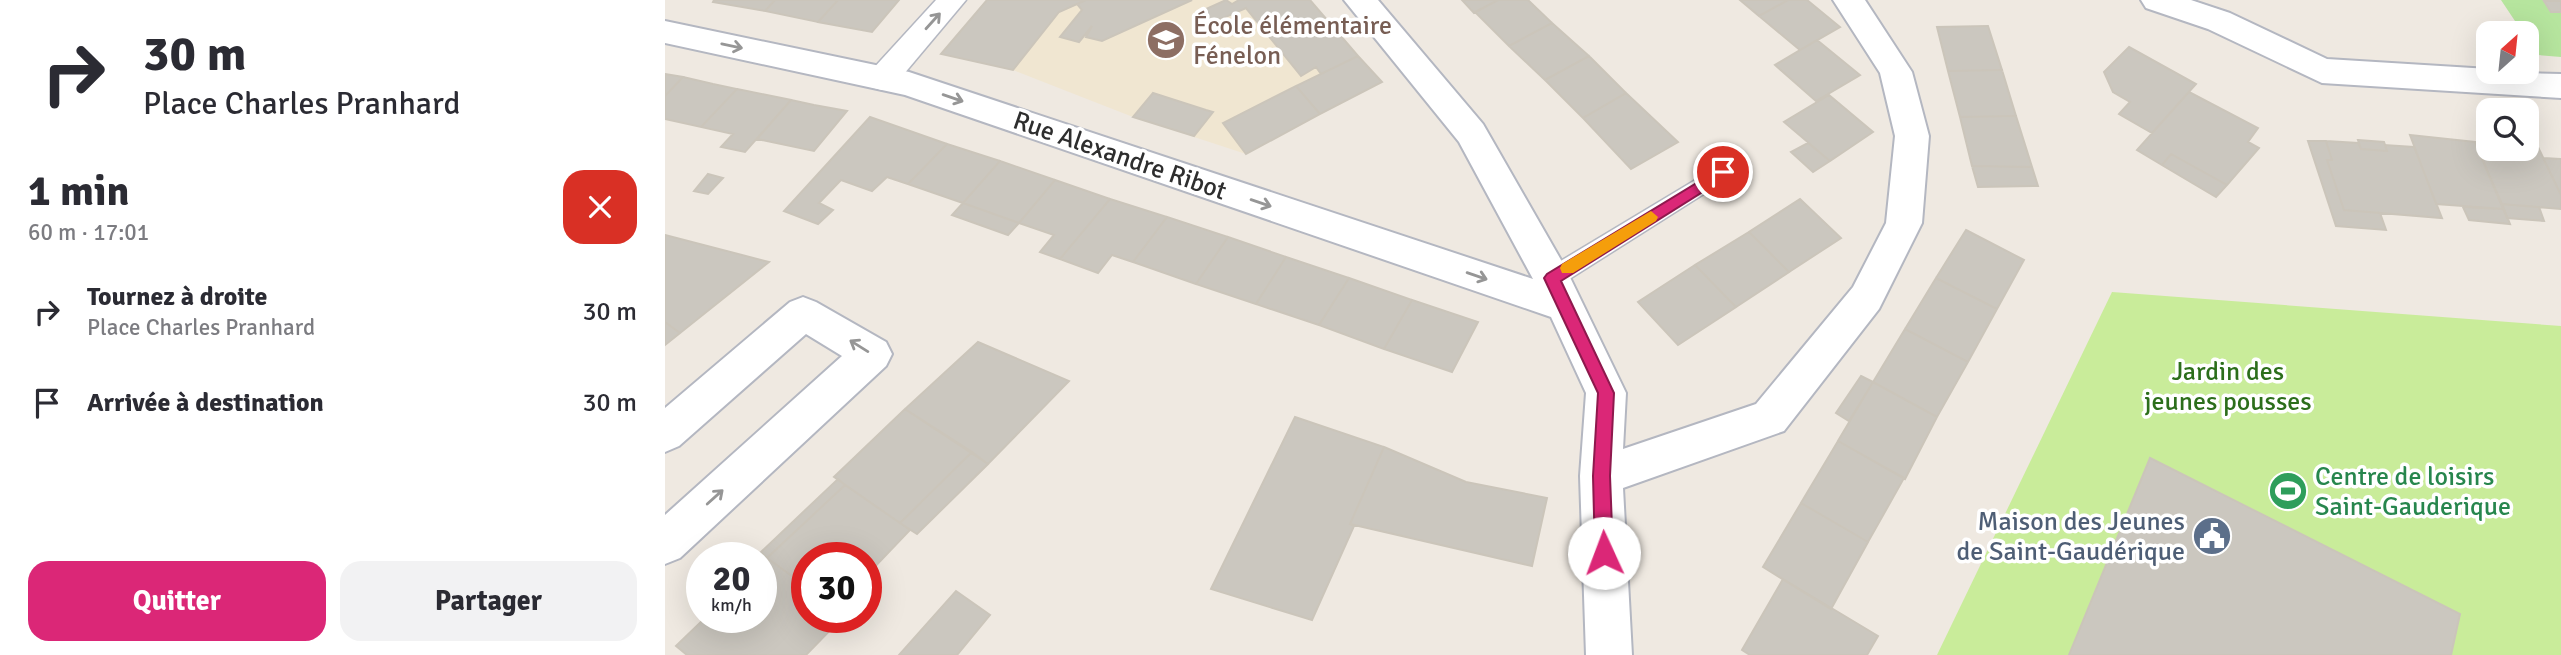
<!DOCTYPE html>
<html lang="fr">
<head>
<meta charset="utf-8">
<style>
  :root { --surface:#fff; --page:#f2f2f3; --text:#2b2b33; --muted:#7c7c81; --accent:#db2777 }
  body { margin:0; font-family:Signika,sans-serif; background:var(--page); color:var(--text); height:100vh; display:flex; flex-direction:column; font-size:26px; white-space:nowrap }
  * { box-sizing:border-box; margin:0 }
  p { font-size:23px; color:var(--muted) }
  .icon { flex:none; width:38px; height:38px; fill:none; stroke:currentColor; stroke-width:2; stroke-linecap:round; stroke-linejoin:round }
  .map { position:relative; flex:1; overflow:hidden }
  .sheet { display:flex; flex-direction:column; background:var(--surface); width:665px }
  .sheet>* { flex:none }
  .hud { background:#fff; color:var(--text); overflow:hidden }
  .needle { width:46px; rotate:27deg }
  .tools { position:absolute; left:1811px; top:21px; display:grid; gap:14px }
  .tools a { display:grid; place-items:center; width:63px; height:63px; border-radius:14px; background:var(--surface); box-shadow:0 7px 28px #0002; font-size:35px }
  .speed { position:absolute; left:21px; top:542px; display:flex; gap:14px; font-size:35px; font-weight:700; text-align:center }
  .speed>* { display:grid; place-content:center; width:91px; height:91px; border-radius:50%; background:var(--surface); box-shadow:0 7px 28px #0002; line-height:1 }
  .speed small { font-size:18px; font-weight:400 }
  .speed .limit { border:10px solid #d22; background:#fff; color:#111 }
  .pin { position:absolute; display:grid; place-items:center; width:60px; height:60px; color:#fff; margin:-30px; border:4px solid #fff; border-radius:50%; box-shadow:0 2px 7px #0007 }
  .me { position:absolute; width:77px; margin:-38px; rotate:358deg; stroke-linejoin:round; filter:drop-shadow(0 0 5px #0008) }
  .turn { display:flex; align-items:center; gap:24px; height:147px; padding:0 28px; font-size:32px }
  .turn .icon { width:91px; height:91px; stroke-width:2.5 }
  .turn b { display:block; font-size:49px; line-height:60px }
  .round { display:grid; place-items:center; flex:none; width:74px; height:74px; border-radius:21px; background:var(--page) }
  .summary { display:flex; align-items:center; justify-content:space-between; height:119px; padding:0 28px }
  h1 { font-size:42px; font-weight:800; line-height:52px }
  .action { display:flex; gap:14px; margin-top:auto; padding:14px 28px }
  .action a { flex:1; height:80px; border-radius:21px; background:var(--accent); color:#fff; font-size:28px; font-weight:800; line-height:80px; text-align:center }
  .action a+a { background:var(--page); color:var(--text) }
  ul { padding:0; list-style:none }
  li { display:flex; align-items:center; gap:21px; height:91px; padding:0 28px }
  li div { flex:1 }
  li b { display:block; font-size:26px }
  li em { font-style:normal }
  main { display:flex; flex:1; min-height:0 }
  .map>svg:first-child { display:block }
  .education { fill:#f0e6d1 }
  .green { fill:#b6e59e }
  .pitch { fill:#c9ec9a }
  .building { fill:#cbc7bf; stroke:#cbc5ba; stroke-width:2 }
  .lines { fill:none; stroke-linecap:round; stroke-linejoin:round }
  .service-casing { stroke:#b4b7c1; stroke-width:3 }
  .pedestrian-casing { stroke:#b4b7c1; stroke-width:3 }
  .minor-casing { stroke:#b4b7c1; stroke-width:4 }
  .service { fill:#fff; fill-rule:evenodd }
  .pedestrian { fill:#fff; fill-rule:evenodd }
  .minor { fill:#fff; fill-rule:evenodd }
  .oneway { stroke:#969696 }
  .route { fill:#db2777; stroke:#8e194d; stroke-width:2 }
  .slow { fill:#f59e0b }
  .labels { text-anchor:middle; stroke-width:7; stroke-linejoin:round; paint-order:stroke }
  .education-label { font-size:26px; fill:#785e54; stroke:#fff; text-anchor:start }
  .street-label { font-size:26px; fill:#2e2e2e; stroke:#fff }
  .park-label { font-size:26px; fill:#2c6e1b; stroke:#fff }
  .leisure-label { font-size:26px; fill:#27864d; stroke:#fff; text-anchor:start }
  .service-label { font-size:26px; fill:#4e5e75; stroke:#fff; text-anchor:end }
</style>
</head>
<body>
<main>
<section class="sheet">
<div class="hud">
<div class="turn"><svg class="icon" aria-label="right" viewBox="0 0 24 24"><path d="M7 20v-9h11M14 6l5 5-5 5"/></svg><div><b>30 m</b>Place Charles Pranhard</div></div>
</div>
<div class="summary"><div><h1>1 min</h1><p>60 m · 17:01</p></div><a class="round" style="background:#d93025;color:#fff"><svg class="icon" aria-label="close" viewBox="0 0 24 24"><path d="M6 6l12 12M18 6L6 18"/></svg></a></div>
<ul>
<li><svg class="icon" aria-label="right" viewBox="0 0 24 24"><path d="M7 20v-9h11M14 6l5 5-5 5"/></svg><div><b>Tournez à droite</b><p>Place Charles Pranhard</p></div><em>30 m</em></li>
<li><svg class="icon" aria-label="arrive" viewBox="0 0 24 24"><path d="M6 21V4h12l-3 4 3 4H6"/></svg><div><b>Arrivée à destination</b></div><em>30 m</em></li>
</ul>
<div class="action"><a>Quitter</a><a>Partager</a></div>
</section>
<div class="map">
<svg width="1896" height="655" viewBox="0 0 1896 655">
  <rect width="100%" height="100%" fill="#efe9e1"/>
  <path class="education" d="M322 0H645L717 82 581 154 468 117 348 70 276 54Z"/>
  <path class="green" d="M1836 0H1896V57L1873 55 1862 39V33H1858Z"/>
  <path class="pitch" d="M1447 292 1896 326V655H1272Z"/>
  <path class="building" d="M49 0H110L100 11 48 2Z
    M110 0H173L153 22 100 11Z
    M173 0H234L207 32 153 22Z
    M322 0H421L394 12 348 70 276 54Z
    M421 0H527L437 41 421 37 427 26 414 42 395 37 417 10 412 4Z
    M561 0 567 4 574 0H645L693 56 656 74 651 67 636 76 581 8 542 25 532 13Z
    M797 0H833L809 13Z
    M833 0H863L887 23 844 46 810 12Z
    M1075 0H1123L1094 16Z
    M1123 0H1142L1175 27 1135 50 1094 16Z
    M1879 1H1896V12H1886Z
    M887 23 924 56 880 80 844 46Z
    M1323 26 1337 70 1283 71 1272 27Z
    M1152 40 1195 75 1151 101 1110 65Z
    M1464 47 1531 84 1487 133 1454 114 1465 102 1448 92 1439 72Z
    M693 56 717 82 655 114 631 86Z
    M924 56 961 93 918 118 880 80Z
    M1337 70 1351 116 1295 117 1283 71Z
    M0 74 18 77 0 96Z
    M18 77 48 84 72 89 36 127 0 119V96Z
    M631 86 655 114 581 154 558 123Z
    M72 89 126 100 80 152 56 147 68 134 36 127Z
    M1524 92 1593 128 1583 142 1594 148 1562 185 1506 154 1497 165 1472 150Z
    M488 93 541 110 548 112 529 136 468 117Z
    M961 93 1013 142 966 169 918 118Z
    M1164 95 1208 132 1165 161 1119 122Z
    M126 100 149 105 182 111 149 151 92 139Z
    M1351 116 1367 167 1307 166 1295 117Z
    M205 117 282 144 243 184 222 177 207 191 176 180 154 203 168 210 153 224 119 211Z
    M1745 135 1810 142 1839 209 1771 204Z
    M1693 140 1719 142 1722 151 1696 149Z
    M1643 141H1661L1667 160H1662L1679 210 1715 213 1721 230 1671 226Z
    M1661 141 1693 143 1696 149 1722 151 1720 145 1749 147 1777 218 1679 210 1662 160H1667Z
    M1810 142H1824V149L1873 147 1896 195V209L1836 204Z
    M1143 143 1165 161 1148 172 1126 152Z
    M282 144 335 161 298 203 243 184Z
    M1506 154 1562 185 1551 197 1497 165Z
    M1878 158 1896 159V195Z
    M335 161 390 180 354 223 298 203Z
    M1307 166 1367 167 1373 186 1313 187Z
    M43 174 58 178 43 194 29 191Z
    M390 180 445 199 395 259 375 252 389 235 354 223Z
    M445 199 502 217 468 262 447 255 433 273 395 259Z
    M1135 199 1176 238 1124 272 1084 232Z
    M298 203 354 223 343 235 287 215Z
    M1836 204 1874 207 1879 221 1842 218Z
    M1798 207 1839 209 1845 224 1804 220Z
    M502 217 563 237 531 284 468 262Z
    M1301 230 1359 260 1332 309 1271 278Z
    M1084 232 1124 272 1071 307 1030 265Z
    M0 235 104 262 15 333 0 322Z
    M563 237 621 257 591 304 531 284Z
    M621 257 684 278 654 325 591 304Z
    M1030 265 1071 307 1013 345 973 302Z
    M684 278 747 300 719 349 654 325Z
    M1271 278 1332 309 1303 362 1240 329Z
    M747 300 813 322 787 372 719 349Z
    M0 322 15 333 0 345Z
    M1240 329 1303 362 1272 417 1208 382Z
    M313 342 404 381 323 464 240 409Z
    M1196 376 1208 382 1184 421 1171 413Z
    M1208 382 1272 417 1240 479 1173 441Z
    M240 409 307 452 235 523 169 477Z
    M630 417 719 447 685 524 689 526 647 620 546 589Z
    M1173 441 1239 478 1203 542 1136 503Z
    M719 447 801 482 882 498 867 566 685 524Z
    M307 452 323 464 252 534 235 523Z
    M1485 458 1795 614 1786 655H1404Z
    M173 479 180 485 102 558 96 552Z
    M180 485 245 530 201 576V558H142V587L102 558Z
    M1136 503 1203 542 1166 609 1098 567Z
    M102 558 142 587V618H177L141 655H22L11 646 40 618H96V564Z
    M1118 579 1213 636 1202 655H1085L1077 650Z
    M291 591 325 615 292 655H234Z"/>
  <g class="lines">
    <g class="service-casing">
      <path id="service" d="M1057 164 1064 166 1067 172 1064 178 895 285 887 287 879 285 876 278 879 271Z"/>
    </g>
    <g class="pedestrian-casing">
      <path id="pedestrian" d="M271 0H301L228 87 217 90 206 87 202 79 206 71Z"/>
    </g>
    <g class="minor-casing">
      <path id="minor" d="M679 0H713L818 124 900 267 961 393 958 449 1091 404 1188 287 1221 223 1230 136 1215 73 1168 0H1200L1247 72 1264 136 1257 223 1214 309 1119 431 958 488 967 655H921L915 476 921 393 886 317 240 95 0 43V21L244 72 868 279 794 142Z
        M1476 0H1526L1565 13 1662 59 1824 69V72L1896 74V98L1657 83 1543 29 1481 8Z
        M138 297 151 302 221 342 227 354 221 366 15 558 0 564V515L177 356 141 334 14 446 0 452V408L125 302Z"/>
    </g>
    <use href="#service" class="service"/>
    <use href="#pedestrian" class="pedestrian"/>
    <use href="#minor" class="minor"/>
  </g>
  <defs><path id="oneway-shaft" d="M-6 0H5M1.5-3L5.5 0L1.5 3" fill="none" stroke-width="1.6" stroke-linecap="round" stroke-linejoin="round" transform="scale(1.75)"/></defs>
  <g class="oneway">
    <use href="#oneway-shaft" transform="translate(268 21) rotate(-48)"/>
    <use href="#oneway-shaft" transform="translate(67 46) rotate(12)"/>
    <use href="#oneway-shaft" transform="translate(288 98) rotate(19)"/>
    <use href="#oneway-shaft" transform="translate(596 203) rotate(19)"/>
    <use href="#oneway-shaft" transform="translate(812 276) rotate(19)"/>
    <use href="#oneway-shaft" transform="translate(194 346) rotate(-148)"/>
    <use href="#oneway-shaft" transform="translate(50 497) rotate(-42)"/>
  </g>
  <path class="route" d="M1058 167 1065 172 1063 176 896 281 949 393 945 476 948 553 946 559 939 561 933 559 930 553 928 476 933 393 879 278 882 274Z"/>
  <path class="slow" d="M986 211 993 217 991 221 908 273H897L895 268 897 264Z"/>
  <defs>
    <g id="school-disc" transform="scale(2.0125)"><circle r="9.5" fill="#8d6e63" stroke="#fff"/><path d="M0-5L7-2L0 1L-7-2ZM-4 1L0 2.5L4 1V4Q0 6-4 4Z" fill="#fff"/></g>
    <g id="stadium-disc" transform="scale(2.0125)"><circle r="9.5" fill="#2e9e5b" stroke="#fff"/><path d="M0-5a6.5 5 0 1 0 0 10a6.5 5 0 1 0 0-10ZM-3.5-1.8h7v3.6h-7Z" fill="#fff"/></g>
    <g id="civic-disc" transform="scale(2.0125)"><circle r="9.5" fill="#5c6f8a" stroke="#fff"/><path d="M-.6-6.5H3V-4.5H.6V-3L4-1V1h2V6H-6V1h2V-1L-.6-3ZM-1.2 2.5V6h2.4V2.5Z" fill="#fff"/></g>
  </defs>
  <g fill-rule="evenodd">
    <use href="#school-disc" x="501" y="40"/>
    <use href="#stadium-disc" x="1623" y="491"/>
    <use href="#civic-disc" x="1547" y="536"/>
  </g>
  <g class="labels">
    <g class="education-label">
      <text x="528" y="34">École élémentaire<tspan x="528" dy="30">Fénelon</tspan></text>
    </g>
    <g class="street-label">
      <text transform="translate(455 155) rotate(19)" y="9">Rue Alexandre Ribot</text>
    </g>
    <g class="park-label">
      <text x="1563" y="380">Jardin des<tspan x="1563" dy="30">jeunes pousses</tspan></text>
    </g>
    <g class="leisure-label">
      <text x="1650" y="485">Centre de loisirs<tspan x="1650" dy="30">Saint-Gauderique</tspan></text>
    </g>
    <g class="service-label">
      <text x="1520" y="530">Maison des Jeunes<tspan x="1520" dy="30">de Saint-Gaudérique</tspan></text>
    </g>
  </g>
</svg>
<div class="tools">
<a><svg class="needle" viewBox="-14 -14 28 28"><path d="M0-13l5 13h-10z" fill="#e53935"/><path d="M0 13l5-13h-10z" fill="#7c7c81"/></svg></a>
<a><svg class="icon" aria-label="search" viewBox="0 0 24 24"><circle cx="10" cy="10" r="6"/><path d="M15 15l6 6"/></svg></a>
</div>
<div class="speed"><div>20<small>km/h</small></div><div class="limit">30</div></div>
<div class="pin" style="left:1058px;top:172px;background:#d93025"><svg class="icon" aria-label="arrive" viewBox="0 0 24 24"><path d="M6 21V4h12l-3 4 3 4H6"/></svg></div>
<svg class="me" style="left:939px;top:553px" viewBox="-20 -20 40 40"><circle r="19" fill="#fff"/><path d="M0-13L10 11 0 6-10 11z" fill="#db2777"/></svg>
</div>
</main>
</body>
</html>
